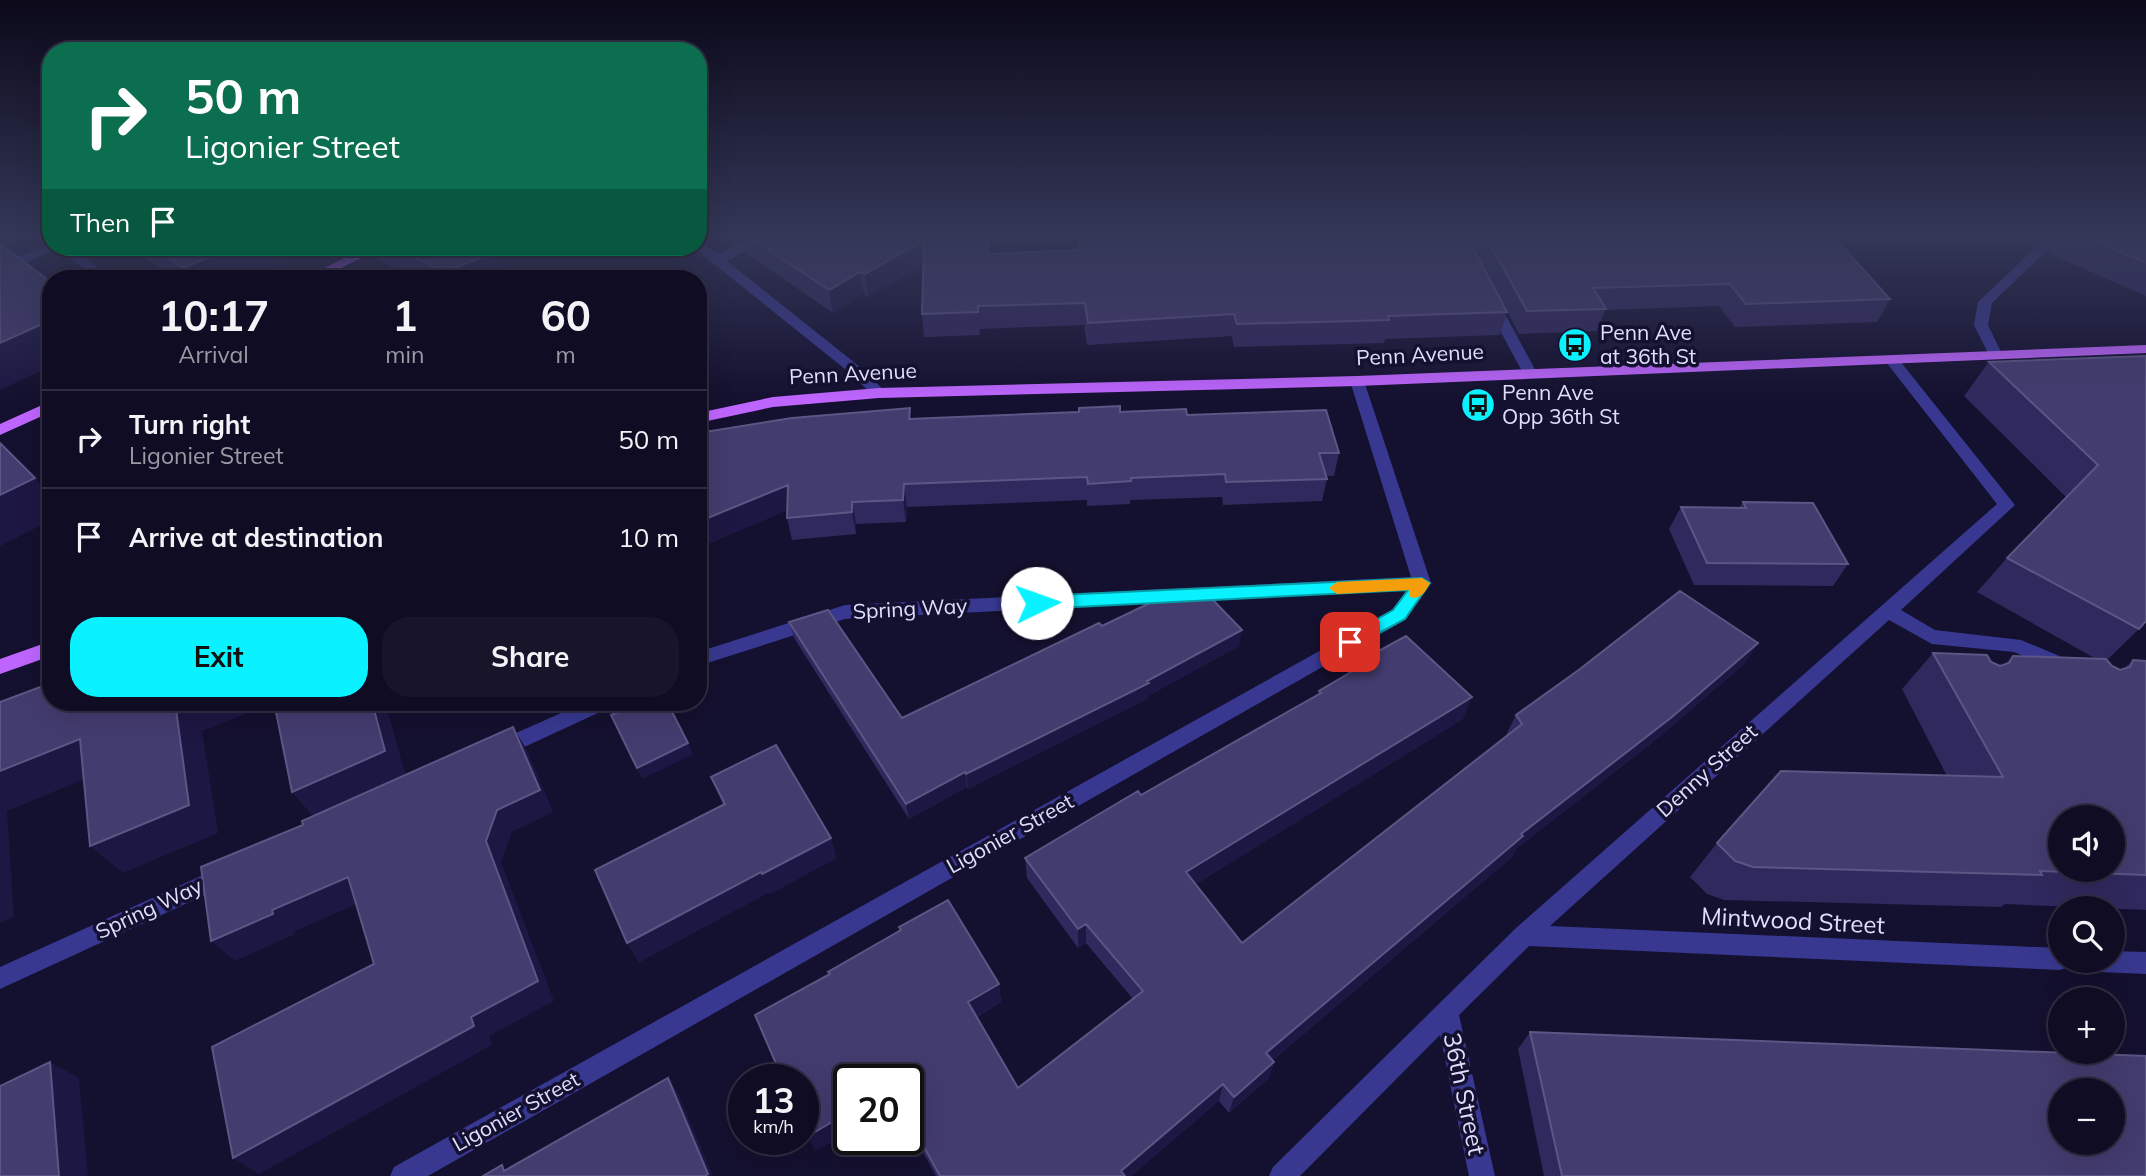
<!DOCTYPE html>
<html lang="en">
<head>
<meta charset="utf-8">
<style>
  :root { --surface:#0f0c23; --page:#18152b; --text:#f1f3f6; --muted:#9b9ba6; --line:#2f2c41; --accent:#0af1ff }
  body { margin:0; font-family:Mulish,sans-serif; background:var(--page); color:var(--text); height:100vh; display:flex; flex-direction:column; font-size:26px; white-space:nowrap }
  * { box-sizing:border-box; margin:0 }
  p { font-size:23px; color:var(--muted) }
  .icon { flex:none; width:38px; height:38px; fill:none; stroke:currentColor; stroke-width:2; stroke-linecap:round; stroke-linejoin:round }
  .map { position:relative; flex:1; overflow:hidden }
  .panel { position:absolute; left:42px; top:270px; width:665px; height:441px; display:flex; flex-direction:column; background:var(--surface); border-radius:28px; box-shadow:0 7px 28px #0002,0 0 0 2px var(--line) }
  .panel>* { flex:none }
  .guide { position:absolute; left:42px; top:42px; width:665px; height:214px; border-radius:28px; box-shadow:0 7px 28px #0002,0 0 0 2px var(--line); background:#0b6e4f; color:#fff; overflow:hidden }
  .buttons { position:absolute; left:2048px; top:805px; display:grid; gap:14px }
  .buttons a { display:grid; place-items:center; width:77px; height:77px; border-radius:50%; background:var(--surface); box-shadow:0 7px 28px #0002,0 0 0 2px var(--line); font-size:35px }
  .speed { position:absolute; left:728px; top:1064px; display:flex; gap:14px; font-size:35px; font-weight:700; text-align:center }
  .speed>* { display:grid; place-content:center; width:91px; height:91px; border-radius:50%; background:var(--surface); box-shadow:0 7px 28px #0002,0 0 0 2px var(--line); line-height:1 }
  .speed small { font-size:18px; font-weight:400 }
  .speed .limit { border:4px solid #111; border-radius:10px; background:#fff; color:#111 }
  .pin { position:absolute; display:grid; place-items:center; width:60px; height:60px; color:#fff; margin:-30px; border-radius:14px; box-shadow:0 4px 10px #0006 }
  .me { position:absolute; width:77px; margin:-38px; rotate:87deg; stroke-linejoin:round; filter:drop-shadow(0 0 5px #0008) }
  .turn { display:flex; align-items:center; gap:24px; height:147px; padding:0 28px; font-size:32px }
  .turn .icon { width:91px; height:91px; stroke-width:2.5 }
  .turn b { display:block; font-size:49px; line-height:60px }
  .then { display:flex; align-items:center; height:66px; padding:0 28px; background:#0003; gap:14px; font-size:26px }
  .eta { display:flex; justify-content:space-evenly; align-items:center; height:119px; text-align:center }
  .eta b { font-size:42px; font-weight:700; line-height:49px }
  .button { display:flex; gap:14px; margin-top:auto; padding:14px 28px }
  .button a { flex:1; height:80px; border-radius:28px; background:var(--accent); color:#111; font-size:28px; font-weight:700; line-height:80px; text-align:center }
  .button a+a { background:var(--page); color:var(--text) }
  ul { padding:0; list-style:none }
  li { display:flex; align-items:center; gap:21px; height:98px; padding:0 28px; border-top:2px solid var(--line) }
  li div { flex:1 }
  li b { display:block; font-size:26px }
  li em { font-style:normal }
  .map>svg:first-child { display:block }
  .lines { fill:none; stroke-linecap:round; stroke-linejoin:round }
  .minor { fill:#383891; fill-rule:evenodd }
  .major { fill:#bf65ff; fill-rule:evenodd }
  .wall { fill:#30295d }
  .shaded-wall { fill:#1d1743 }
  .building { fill:#433c6f; stroke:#5c5685; stroke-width:2; fill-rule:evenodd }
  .route { fill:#0af1ff; stroke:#069da6; stroke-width:2 }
  .slow { fill:#f59e0b }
  .labels { text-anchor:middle; stroke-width:7; stroke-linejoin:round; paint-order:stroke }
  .poi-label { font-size:21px; fill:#e0deff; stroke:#14102f; text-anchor:start }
  .street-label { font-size:21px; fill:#e0deff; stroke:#14102f }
  .near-street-label { font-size:24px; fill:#e0deff; stroke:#14102f }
</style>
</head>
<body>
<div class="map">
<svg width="2146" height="1176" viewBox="0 0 2146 1176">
  <rect width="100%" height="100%" fill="#14102f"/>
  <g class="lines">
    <path class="minor" d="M756 235H772L727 261 855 363 884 390 886 393 884 396H874L845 369 693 247H698V240L719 254Z
      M2049 235H2063L1992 303 1988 325 2002 354 1995 358 1990 357 1974 325 1978 302Z
      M51 244V247H71L111 278H96L58 249 0 273V264Z
      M1492 299 1499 303 1537 373 1535 376 1530 378 1523 373 1485 303Z
      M1891 355 1896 356 2015 505 1901 610 1935 630 2021 640 2062 657 2071 671 2069 676 2062 678 2055 676 2048 667 2014 652 1932 644 1889 620 1550 926 2060 948V961H2070L2068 967 2060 970 1529 946 1459 1015 1495 1176H1469L1440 1035 1300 1176H1269L1273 1167 1516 928 1997 504 1886 362 1884 359 1886 356Z
      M1357 376 1364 381 1431 583 1405 620 428 1176H390L394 1167 1393 610 1407 590 845 619 698 666V652L845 605 1411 577 1350 381Z
      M586 702H614L611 707 507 755 500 757 493 755 490 749 493 743Z
      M223 866 231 869 234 876 231 883 0 989V967Z
      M2112 951 2146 952V974L2101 972 2093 969 2090 961H2112Z"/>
    <path class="major" d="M367 247H383L321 278H304Z
      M2146 345V353L1357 386 879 398 773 407 698 423V413L773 397 879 388 1357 376Z
      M51 401V412L0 435V424Z
      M51 641V656L0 674V659Z"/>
  </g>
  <path class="wall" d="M724 235H989V254L1078 250 1076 235H1214L1215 239 1296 235H1466L1507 312 1500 335 1385 339 1384 343 1234 347 1232 336 1087 345 1084 325 979 329 980 335 924 337 922 314 924 264 868 297 864 294 833 313 746 253 743 239 734 243Z
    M1467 235H1686L1691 243 1890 299 1877 322 1735 327 1719 306 1605 310 1597 331 1519 334Z
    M2007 235H2045L2033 247Z
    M2060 235H2146V296L2048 253Z
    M130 247H317L245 278H175Z
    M367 247H493L507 278H414L371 256Z
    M573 247H609L580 257Z
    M2146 356 2139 629 2107 660 2112 666 2120 670 2123 669 2133 660 2146 661V910L2005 904 2001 907 1724 900 1707 894 1690 877 1717 843 1947 776 1902 689 1933 653 1991 662 2000 666 2004 665 2013 656 2096 659 1977 592 2007 558 2066 497 1964 396 1989 362Z
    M910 408 911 419 1120 412 1187 415 1339 453 1334 476H1326L1327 479 1322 501 1223 505 1222 497 1130 500V504L1087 506V500L907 507 906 522 856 524V534L792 540 787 518V510L698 548V433Z
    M1743 502 1848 564 1833 586 1694 585 1669 529 1681 507 1739 508Z
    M789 622 902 718 1102 626 1239 646 1148 696 1147 699 968 789 967 787 909 819 794 638Z
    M1758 643 1743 665 1658 738 1516 849 1512 857 1273 1060 1274 1062 1269 1078 1229 1113 1219 1101 1131 1176H936L908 1125V1080H849V1132L815 1151 829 974 900 930 899 927 999 984 1001 1002 977 1017 1018 1088 1133 999 1086 943 1078 948 1027 878 1025 858 1141 795 1318 694 1319 691 1363 665 1364 659 1463 719 1196 884 1242 943 1505 737 1516 715Z
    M711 777 831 838 836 858 770 894 769 892 639 962 627 943 723 805Z
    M1530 1032 2146 1176H1544L1518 1049Z"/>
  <path class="shaded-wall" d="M732 235H742L743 239 734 243Z
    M2041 235H2045L2033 247Z
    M924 240 927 262 868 297 865 274Z
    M234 247H317L245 278H190L183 268Z
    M576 247H609L580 257Z
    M496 252 507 278H447L444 272Z
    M860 272 864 294 833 313 829 290Z
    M51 320V366L0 390V343Z
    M35 478 51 495V520L0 546V495Z
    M904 484 907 507 906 522 903 500Z
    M788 485 794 507 698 548V522Z
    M852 502 856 524V534L852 512Z
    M1242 630 1239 646 1148 696 1147 699 968 789 966 774 1147 681Z
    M1758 643 1743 665 1658 738 1516 849 1512 857 1261 1070 1266 1053 1521 834Z
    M1472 697 1463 719 1183 892 1186 872Z
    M174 702H276L202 731 218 833 123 873 90 846Z
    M372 702H385L407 780 317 821 292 792Z
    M513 727 527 750 553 812 512 832 501 862 554 1001 489 1036 492 1045 259 1174 233 1158 471 1017 486 841Z
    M80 739 111 768 7 811 14 917 0 923V771Z
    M688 743 693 754 642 779 637 768Z
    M965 772 967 787 909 819 906 804Z
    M831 838 836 858 770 894 762 874Z
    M761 872 769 892 639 962 627 943Z
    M348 877 368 899 295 931V934L235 961 211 941 272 910Z
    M1086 924V943L1078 948V929Z
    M999 984 1001 1002 971 1020 968 1002Z
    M50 1062 79 1078 88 1176H59Z
    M1274 1062 1269 1078 1229 1113 1234 1097Z
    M668 1078 678 1093 713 1176H705Z
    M1223 1084 1219 1101 1131 1176H1121V1171Z
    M849 1112V1132L815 1151 808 1136Z"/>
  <path class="building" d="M747 235H988V254L1080 250 1079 235H1214L1215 239 1306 235H1466L1507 312 1388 316 1389 320 1237 324 1234 314 1088 323 1085 303 978 306V312L922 314 924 240 865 274 860 272 829 290Z
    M1485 235H1686L1691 243 1834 237 1890 299 1746 304 1730 284 1593 288 1606 309 1527 311Z
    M2081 235H2143L2146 236V263Z
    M0 244 51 282V320L0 343Z
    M152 247H234L183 268Z
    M395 247H493L496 252 444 272Z
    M2146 356V621L2139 629 2007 558 2098 465 1989 362Z
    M1120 406V412L1186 409 1187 415 1326 410 1339 453H1319L1327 479 1226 482 1225 474 1131 478V481L1088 484 1087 477 904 484 903 500 852 502V512L787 518 788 485 698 522V433L792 418 910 408 909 419 1079 412V408Z
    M0 443 35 478 0 495Z
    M1743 502 1813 503 1848 564 1707 563 1681 507 1746 508Z
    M1680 591 1758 643 1672 717 1521 834 1523 836 1266 1053 1274 1062 1234 1097 1223 1084 1121 1171 1125 1176H940L908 1118V1080H849V1112L808 1136 803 1125V1080H783L755 1015 830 974 828 972 901 930 899 927 948 900 999 984 968 1002 1018 1088 1143 991 1086 924 1078 929 1025 858 1138 791 1141 795 1321 693 1319 691 1368 662 1364 659 1406 636 1472 697 1186 872 1242 943 1522 724 1516 715 1580 669Z
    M1212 599 1242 630 1147 681 1149 683 966 774 965 772 906 804 789 622 828 610 902 718 1099 623 1102 626 1154 601Z
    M1933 653 1987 655 1991 662 2000 666 2009 663 2013 656 2106 659 2112 666 2120 670 2130 667 2133 660 2146 661V875L2040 871 2042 875 1753 867 1735 861 1717 843 1781 771 2003 777ZM2060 817H2112V870H2060Z
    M51 683V702H175L189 805 90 846 80 739 0 771V702Z
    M274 702H372L385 751 292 792Z
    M641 702H667L688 743 637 768 611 715Z
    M513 727 540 790 497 810 486 841 538 981 471 1017 474 1026 233 1158 212 1047 374 964 348 877 272 910 273 914 211 941 201 867 303 825 302 821Z
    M776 745 831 838 762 874 761 872 627 943 595 870 725 804 711 777Z
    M1530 1032 2146 1056V1176H1562ZM2060 1090H2112V1143H2060Z
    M50 1062 59 1176H0V1086Z
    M668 1078 708 1174 705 1176H483L502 1165 504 1171Z"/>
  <linearGradient id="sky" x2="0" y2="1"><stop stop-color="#0b091a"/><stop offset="0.59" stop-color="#343758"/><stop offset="1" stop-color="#343758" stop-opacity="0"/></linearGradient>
  <rect width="2146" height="400" fill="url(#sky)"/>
  <path class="route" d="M1422 578 1430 583 1405 619 1350 649 1344 647 1342 642 1344 638 1393 610 1408 590 1037 609 1029 603 1037 596Z"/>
  <path class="slow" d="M1422 578 1430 583C1425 592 1421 600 1410 597L1409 590 1337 594 1329 588 1337 582Z"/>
  <defs>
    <g id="bus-disc" transform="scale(1.75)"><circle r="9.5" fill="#0af1ff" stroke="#14102f"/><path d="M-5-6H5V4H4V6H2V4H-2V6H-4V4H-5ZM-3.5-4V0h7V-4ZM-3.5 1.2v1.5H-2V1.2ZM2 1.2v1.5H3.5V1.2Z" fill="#111"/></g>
  </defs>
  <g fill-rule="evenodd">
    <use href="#bus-disc" x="1575" y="345"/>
    <use href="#bus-disc" x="1478" y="405"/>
  </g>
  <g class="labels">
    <g class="poi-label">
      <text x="1600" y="340">Penn Ave<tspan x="1600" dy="24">at 36th St</tspan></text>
      <text x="1502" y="400">Penn Ave<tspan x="1502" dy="24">Opp 36th St</tspan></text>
    </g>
    <g class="street-label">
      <text transform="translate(1420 355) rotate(-3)" y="7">Penn Avenue</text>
      <text transform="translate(853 374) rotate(-3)" y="7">Penn Avenue</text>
      <text transform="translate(910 609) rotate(-3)" y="7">Spring Way</text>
      <text transform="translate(1707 771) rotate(-42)" y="7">Denny Street</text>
      <text transform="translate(1010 834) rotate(-29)" y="7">Ligonier Street</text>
      <text transform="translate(149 909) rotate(-25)" y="7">Spring Way</text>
      <text transform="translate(516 1112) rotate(-29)" y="7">Ligonier Street</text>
    </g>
    <g class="near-street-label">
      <text transform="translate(1793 921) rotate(3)" y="8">Mintwood Street</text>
      <text transform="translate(1464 1094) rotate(78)" y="8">36th Street</text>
    </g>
  </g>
</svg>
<div class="buttons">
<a><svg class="icon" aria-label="sound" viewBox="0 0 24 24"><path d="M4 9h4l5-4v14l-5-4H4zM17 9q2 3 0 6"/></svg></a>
<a><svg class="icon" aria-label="search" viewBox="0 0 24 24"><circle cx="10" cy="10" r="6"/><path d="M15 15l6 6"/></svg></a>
<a>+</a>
<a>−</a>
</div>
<div class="speed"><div>13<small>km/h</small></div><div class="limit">20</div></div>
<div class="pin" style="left:1350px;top:642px;background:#d93025"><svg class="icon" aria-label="arrive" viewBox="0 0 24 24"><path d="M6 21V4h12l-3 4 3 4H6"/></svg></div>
<svg class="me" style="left:1037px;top:603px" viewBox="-20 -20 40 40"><circle r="19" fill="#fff"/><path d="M0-13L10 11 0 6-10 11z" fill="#0af1ff"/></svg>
<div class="guide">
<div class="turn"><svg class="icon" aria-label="right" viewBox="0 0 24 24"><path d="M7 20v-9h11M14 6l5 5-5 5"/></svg><div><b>50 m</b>Ligonier Street</div></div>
<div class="then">Then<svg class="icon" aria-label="arrive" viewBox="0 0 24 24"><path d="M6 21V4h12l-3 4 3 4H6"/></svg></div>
</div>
<section class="panel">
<div class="eta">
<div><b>10:17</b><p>Arrival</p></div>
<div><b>1</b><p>min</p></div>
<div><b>60</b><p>m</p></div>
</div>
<ul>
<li><svg class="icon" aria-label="right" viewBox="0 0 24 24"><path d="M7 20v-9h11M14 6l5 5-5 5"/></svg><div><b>Turn right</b><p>Ligonier Street</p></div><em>50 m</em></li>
<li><svg class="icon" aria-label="arrive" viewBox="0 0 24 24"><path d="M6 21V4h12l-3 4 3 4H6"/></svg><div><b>Arrive at destination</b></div><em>10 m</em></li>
</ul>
<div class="button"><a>Exit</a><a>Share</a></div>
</section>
</div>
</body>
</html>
